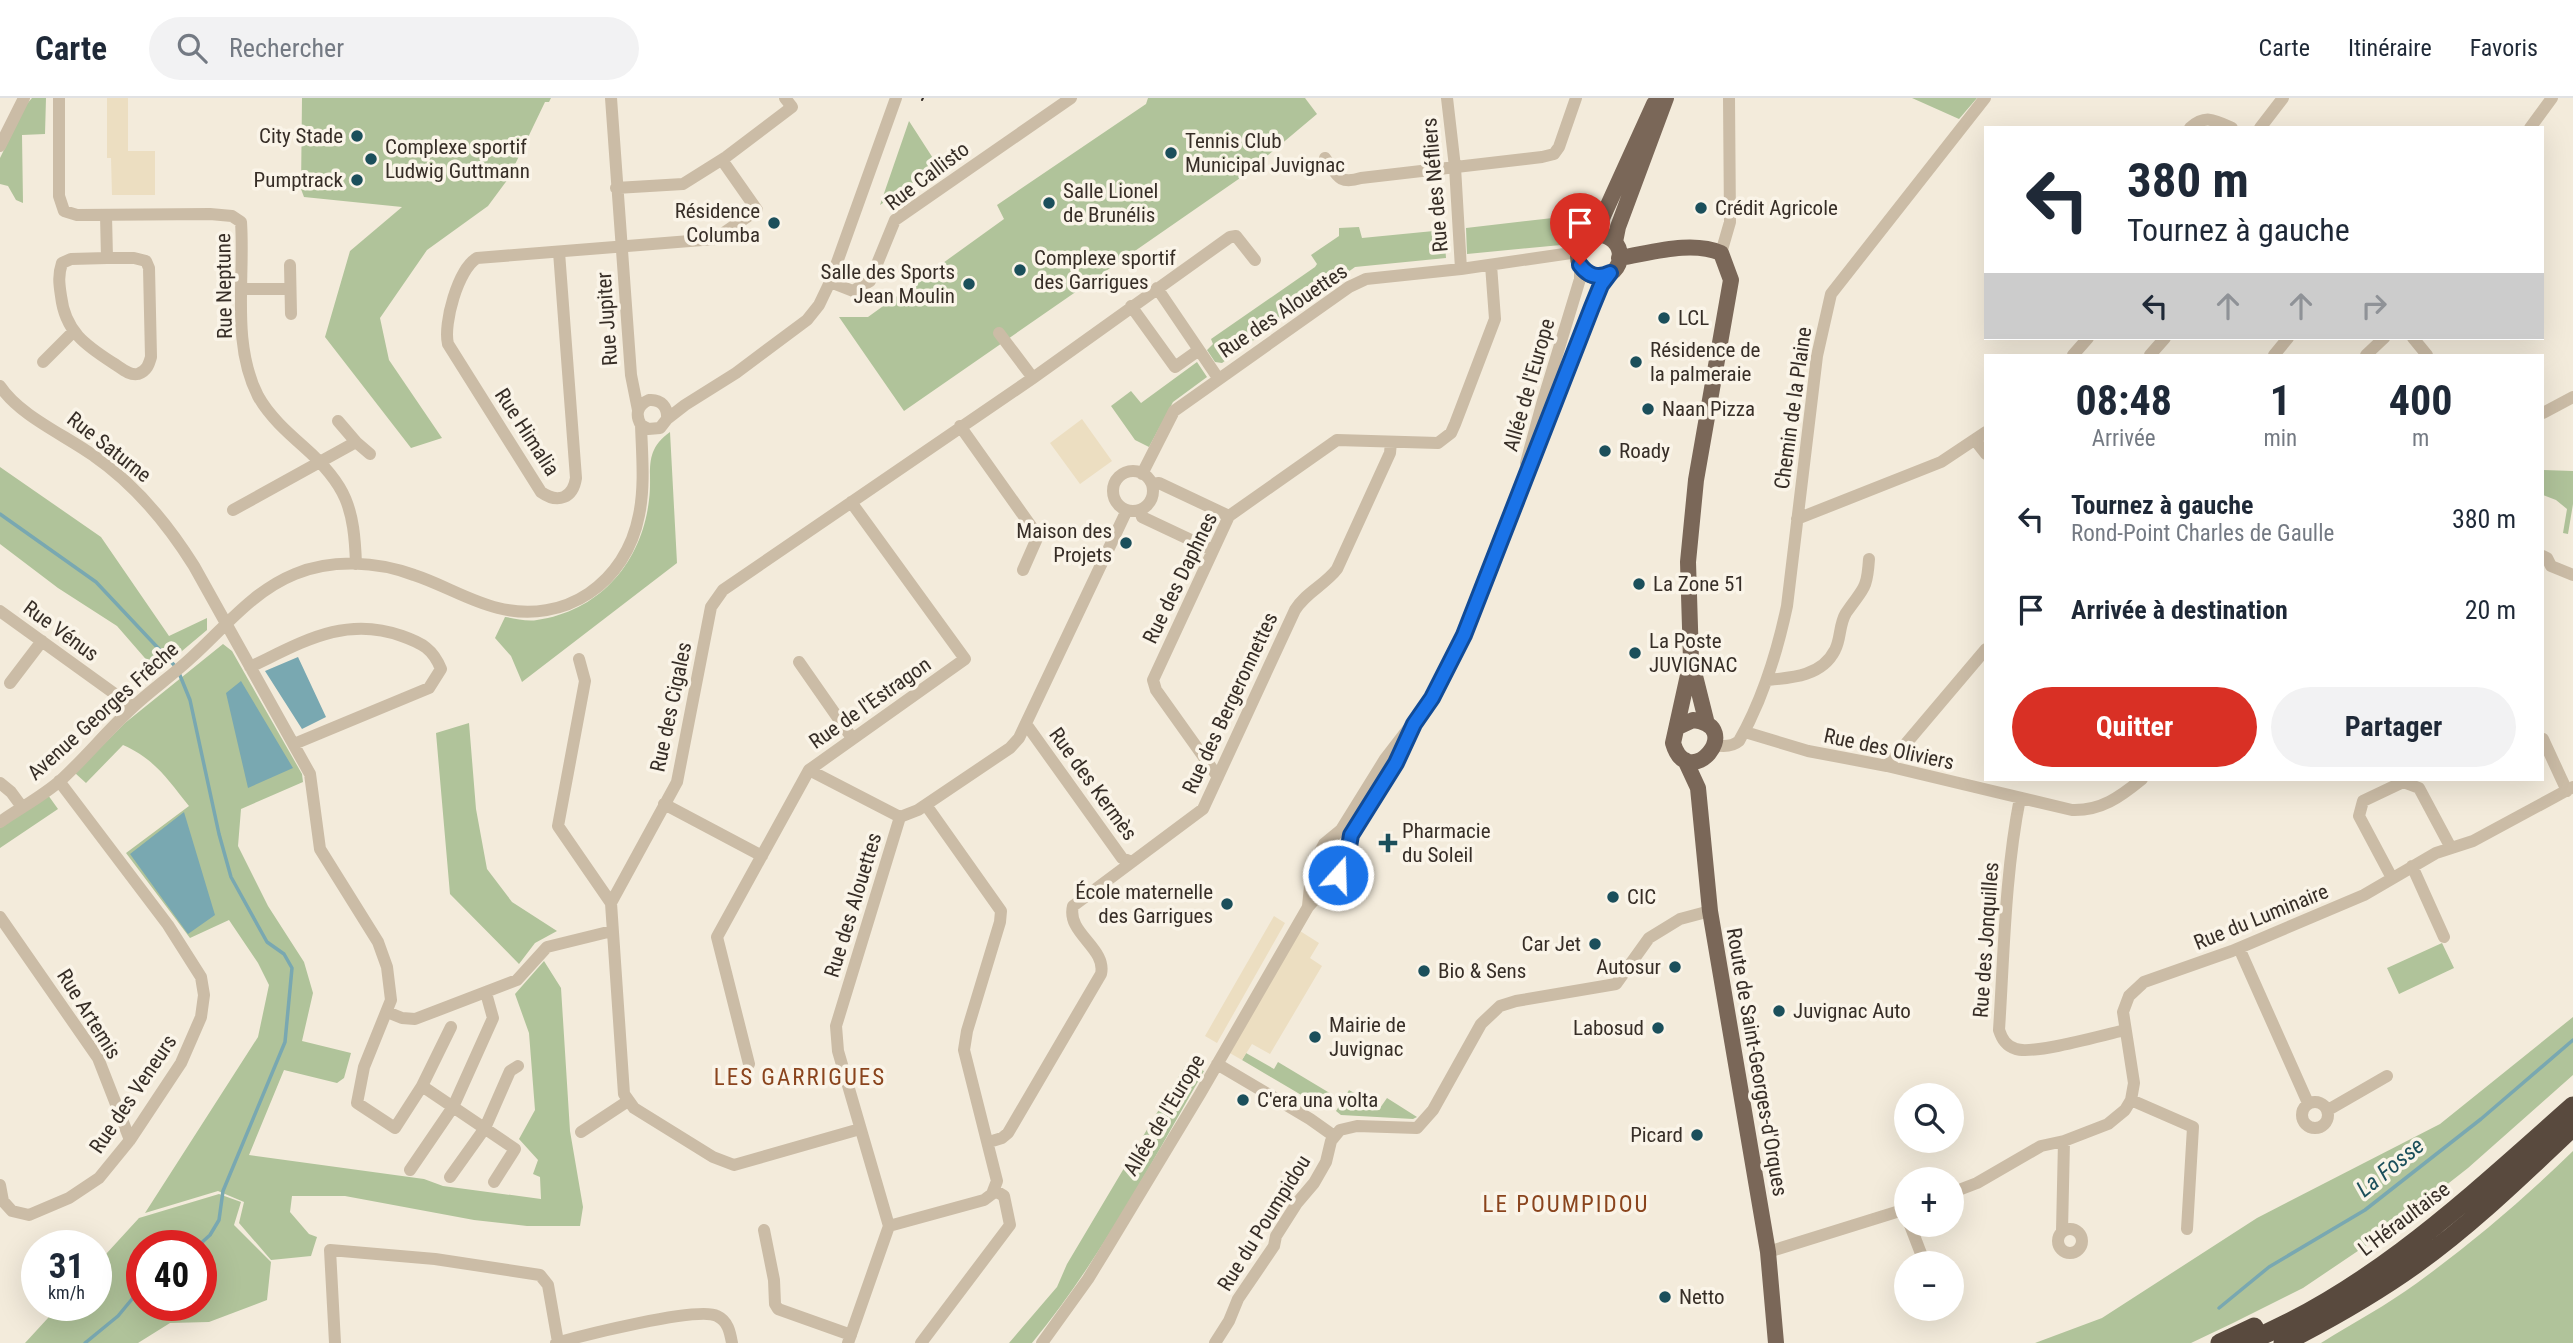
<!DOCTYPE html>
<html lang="fr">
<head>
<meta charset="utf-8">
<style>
  :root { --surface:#fff; --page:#f2f2f3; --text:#1f2937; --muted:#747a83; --line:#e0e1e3; --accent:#d93025 }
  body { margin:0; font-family:"Roboto Condensed",sans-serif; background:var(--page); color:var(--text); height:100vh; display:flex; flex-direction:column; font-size:26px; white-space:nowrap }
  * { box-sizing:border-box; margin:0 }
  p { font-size:23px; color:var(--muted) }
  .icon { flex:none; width:38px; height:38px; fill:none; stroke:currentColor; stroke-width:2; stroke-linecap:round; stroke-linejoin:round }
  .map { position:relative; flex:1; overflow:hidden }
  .panel { position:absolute; left:1984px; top:256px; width:560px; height:427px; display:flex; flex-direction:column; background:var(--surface); border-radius:0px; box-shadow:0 7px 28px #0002 }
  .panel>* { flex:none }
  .top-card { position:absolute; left:1984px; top:28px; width:560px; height:214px; border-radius:0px; box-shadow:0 7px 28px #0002; background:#fff; color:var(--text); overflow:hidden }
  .tools { position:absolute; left:1894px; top:985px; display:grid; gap:14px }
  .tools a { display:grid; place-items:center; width:70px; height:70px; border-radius:50%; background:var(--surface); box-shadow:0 7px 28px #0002; font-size:35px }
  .speed { position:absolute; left:21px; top:1132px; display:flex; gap:14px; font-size:35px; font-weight:700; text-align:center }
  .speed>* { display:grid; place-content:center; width:91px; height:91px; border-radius:50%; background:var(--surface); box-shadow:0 7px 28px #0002; line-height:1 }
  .speed small { font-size:18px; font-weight:400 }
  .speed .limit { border:10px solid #d22; background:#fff; color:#111 }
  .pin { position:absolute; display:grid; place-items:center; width:60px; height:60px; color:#fff; margin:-72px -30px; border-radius:50% 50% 50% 0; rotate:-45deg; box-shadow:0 0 7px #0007 }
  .pin .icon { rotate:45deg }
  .me { position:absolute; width:77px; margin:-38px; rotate:20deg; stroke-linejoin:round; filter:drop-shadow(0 0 5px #0008) }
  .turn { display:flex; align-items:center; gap:24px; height:147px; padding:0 28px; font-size:32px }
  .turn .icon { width:91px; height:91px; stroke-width:2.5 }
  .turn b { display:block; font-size:49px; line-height:60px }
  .lanes { display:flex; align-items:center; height:66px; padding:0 28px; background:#0003; justify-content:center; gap:35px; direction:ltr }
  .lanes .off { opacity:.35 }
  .eta { display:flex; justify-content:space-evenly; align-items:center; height:119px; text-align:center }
  .eta b { font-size:42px; font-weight:700; line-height:49px }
  .primary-button { display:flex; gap:14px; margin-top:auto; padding:14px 28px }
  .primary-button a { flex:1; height:80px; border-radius:42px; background:var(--accent); color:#fff; font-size:28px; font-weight:700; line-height:80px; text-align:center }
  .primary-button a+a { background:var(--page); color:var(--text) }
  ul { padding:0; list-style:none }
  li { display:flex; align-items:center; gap:21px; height:91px; padding:0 28px }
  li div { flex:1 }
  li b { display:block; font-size:26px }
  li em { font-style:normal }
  header { display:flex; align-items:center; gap:42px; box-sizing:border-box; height:98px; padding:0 35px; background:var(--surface); border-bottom:2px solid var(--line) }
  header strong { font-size:33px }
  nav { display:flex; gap:38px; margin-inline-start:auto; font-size:24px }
  .search { width:490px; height:63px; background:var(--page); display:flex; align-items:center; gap:18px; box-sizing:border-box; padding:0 24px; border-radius:38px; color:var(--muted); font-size:26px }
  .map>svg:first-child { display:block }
  .green { fill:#b0c39a; fill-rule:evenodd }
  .plaza { fill:#ecdec1 }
  .water { fill:#79a8b1 }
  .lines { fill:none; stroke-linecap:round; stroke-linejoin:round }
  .stream { stroke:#79a8b1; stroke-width:3.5 }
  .minor { stroke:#cbbca6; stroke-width:12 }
  .major { stroke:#7a6758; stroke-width:16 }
  .highway { stroke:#594a3e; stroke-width:19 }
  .tram { stroke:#372e27; stroke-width:2 }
  .route-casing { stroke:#114b97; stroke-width:18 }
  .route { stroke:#1a73e8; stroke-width:12 }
  .poi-dot { fill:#1b4f5b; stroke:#faf4e8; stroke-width:2.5 }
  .labels { text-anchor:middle; stroke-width:7; stroke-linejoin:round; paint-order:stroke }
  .poi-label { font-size:21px; fill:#372e27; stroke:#faf4e8; text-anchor:start }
  .street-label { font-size:21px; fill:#372e27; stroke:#faf4e8 }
  .neighbourhood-label { font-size:23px; letter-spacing:2px; fill:#8a441d; stroke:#faf4e8 }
  .water-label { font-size:23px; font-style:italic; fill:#1b4f5b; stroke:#faf4e8 }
</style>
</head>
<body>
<header>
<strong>Carte</strong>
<div class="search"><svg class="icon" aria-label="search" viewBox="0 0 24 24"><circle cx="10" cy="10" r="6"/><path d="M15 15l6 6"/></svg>Rechercher</div>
<nav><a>Carte</a><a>Itinéraire</a><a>Favoris</a></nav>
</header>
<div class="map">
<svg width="2573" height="1245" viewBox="0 0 2573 1245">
  <rect width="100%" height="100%" fill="#f3ebdb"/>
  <path class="green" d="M32 0H46L45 36 22 37 23 105 16 102 8 88 0 86V60L26 7Z
    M302 0H551L549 4H545L508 81 488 108 427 152 380 220 389 262 442 340 411 350 325 239 350 153 402 109 304 99 301 91Z
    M1148 0H1305L1317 16 1243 78 904 313 839 219H868L1004 121 997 107 1146 6Z
    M1912 0H1977L1959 21Z
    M909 23 938 68 880 107Z
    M1588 116 1591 118 1585 129 1561 147 1467 156 1466 130Z
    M1359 129 1362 140 1444 132 1446 160 1355 169 1222 265 1215 264 1207 252 1213 246 1211 241 1315 169 1317 166 1311 157 1339 138V130Z
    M1197 264 1207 279 1173 304 1149 349 1135 342 1111 308 1131 293 1141 305Z
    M670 334 677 465 522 584 511 558 495 540 505 519C514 520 527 524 537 522 600 513 642 464 649 402 653 374 642 354 670 334Z
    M0 369 101 439 169 538 207 520V532L157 574 117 528 58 490 0 446Z
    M2543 372 2573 373V406L2568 436 2563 435 2567 411 2556 402 2543 397Z
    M223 546 232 553 302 676 303 684 241 711 238 748 268 808 304 864 313 895 302 943 351 955 344 980 337 985 284 972 249 1057 424 1081 443 1088 541 1101 540 1079 533 1076 538 1062 519 1041 535 1012 529 935 515 896 544 863 561 890 570 1033 583 1109 580 1128H527L474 1122 345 1098H292L290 1114 309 1136 317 1139 311 1158 271 1162 239 1125 244 1104 218 1093 145 1115 258 939 269 887 258 865 229 822 190 840 126 755 189 708C168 682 155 661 123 647L86 685 75 675 125 625Z
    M469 625 476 711 487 771 512 804 557 833 535 845 519 866 450 796 436 635Z
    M48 697 58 711 0 750V730Z
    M2442 845 2454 870 2399 896 2387 870Z
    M2573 919V977L2468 1070 2389 1132 2303 1190 2233 1225 2191 1245H2035L2102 1220 2257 1120 2440 1026Z
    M1246 955 1274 971 1278 964 1333 997 1325 1011 1242 962Z
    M1186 966 1204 973C1151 1066 1100 1162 1032 1245H1009L1057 1189 1067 1166Z
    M1349 992 1380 1010 1387 1000 1417 1019 1413 1021 1341 1017 1336 1013Z
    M2573 1053V1245H2321C2353 1225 2387 1207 2417 1185 2472 1145 2524 1101 2573 1053Z
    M219 1096 241 1104 234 1127 271 1164 267 1202 209 1224 170 1225 138 1245H25L59 1208H96V1167L139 1120ZM142 1148H201V1208H142Z"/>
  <path class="plaza" d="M107 0H128V53H155V97H112L111 60H107Z
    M1082 321 1112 363 1080 386 1050 345Z
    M1274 818 1285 825 1217 945 1205 938Z
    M1300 833 1319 845 1310 860 1322 868 1270 956 1252 946 1242 962 1228 954Z"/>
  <path class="water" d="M298 559 326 619 302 631 265 573Z
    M241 583 293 670 248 690 226 595Z
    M184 714 215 817 188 836 130 756Z"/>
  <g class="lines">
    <path class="stream" d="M0 416 96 484 175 568
      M179 575 190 602 219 736 231 779 267 844 284 856 292 870 285 944 223 1093 219 1122 210 1137 198 1148
      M2219 1210 2269 1169 2365 1112 2481 1021 2573 942
      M85 1245 118 1218 142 1189"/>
    <path class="minor" d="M59 0V98L64 113 77 117 210 116 232 118 241 124C245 180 231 245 258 298 269 318 287 334 304 349 347 387 354 410 356 466
      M611 0 631 277 638 312
      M1447 0 1455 69 1461 171
      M2190 30C2205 16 2215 22 2232 30
      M2260 30 2283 0
      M2530 30 2552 0
      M0 48 24 0
      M1325 60C1337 77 1338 87 1361 80L1542 59 1554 56 1559 49 1576 0
      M616 90 683 86 726 59 792 9 785 0
      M106 117 107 160 71 161 62 165C58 177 59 185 61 198 65 233 85 247 113 265 120 269 129 278 138 276 147 273 149 266 151 259L149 170 146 163 134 160H107
      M559 154 576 380C573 400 558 406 541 394L448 246C443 226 458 171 477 160L715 141 757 112 722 62
      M1721 155 1730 124 1729 0
      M290 167 291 216
      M830 184 853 193 870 183 895 122 1071 0
      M1157 190 1218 280
      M243 191H290
      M1131 208 1175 269 1199 252
      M999 235 1033 280
      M2413 240 2427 257
      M2073 257 2088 240
      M2150 257 2165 240
      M2274 257 2288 240
      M2366 257 2384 240
      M43 264 74 233
      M0 288C20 318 65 337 94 358 136 387 167 425 194 468L310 676 320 751 378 844 387 869 391 902 364 969 357 1005 395 1030 422 988 515 1051 494 1084
      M2543 315 2573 299
      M641 327 648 331 660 330 667 321 685 307 736 275 807 222 819 207 830 184 896 0
      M960 328 1038 438 1023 472
      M1975 342 1986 356
      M356 344 370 356
      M1526 365 1542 306 1580 181V167
      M1113 393a20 20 0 1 1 40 0a20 20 0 1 1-40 0Z
      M1142 376 1174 313 1349 189 1366 181 1461 171 1578 154
      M1152 386 1159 385 1229 418
      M233 412 356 344 338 323
      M1140 412 1142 419 1212 452
      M1797 421 1941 364 1986 334
      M2543 458 2547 460 2551 468 2573 477
      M0 513 133 609
      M579 561 585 583 558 728 611 805
      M799 564 852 640
      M250 569C301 545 344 517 402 538 422 545 433 551 441 571L429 590 294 646
      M1767 582C1792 580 1822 578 1835 552 1841 541 1839 526 1846 515 1863 490 1867 493 1869 461
      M10 585 42 543
      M1026 626 1122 760 1132 764
      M1745 634 1808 653 1887 668 2072 712C2101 713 2120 699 2142 681
      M2543 641 2567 693
      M1714 647C1724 649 1732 649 1739 643 1763 601 1777 555 1787 508L1817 258 1831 196 1985 0
      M1887 668 1986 551
      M809 672 900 719
      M1218 679 1156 592 1153 582 1229 418 1337 342 1438 345 1451 335 1455 326 1495 221 1491 167
      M0 685 11 694 22 709
      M2020 700C2005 776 2004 854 1999 932 2002 941 2006 948 2016 951 2033 957 2104 937 2125 932
      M664 706 762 758
      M0 724C20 710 43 698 61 682 86 659 107 633 132 610 151 592 173 577 192 559 225 529 253 493 295 476 332 461 376 463 414 477 442 486 469 503 498 510 565 527 626 485 639 417 645 388 642 357 641 327 635 317 637 307 649 302 661 301 668 309 667 321
      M2412 768 2444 839
      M2392 780 2359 718 2363 703 2403 684 2419 690 2451 750
      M1308 808 1312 768 1324 746 1341 732 1385 661 1432 600 1463 537 1596 199 1610 175
      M0 819 98 960 130 1042
      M2239 850 2308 1005
      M387 914 402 920 415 921 517 882 547 849 612 833
      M749 966 717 839 809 672 965 561 851 404
      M1217 966 1310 1021 1334 1038
      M422 988 451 929
      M2131 1002 2193 1029 2187 1131
      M2302 1017a13 13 0 1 1 26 0a13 13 0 1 1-26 0Z
      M2328 1012 2387 978
      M860 1031 734 1067 713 1059 642 1015 634 1010 624 996 611 805 677 684 711 509 723 492 1033 280 1230 139 1236 138 1255 162
      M581 1034 628 1003
      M989 1044 1002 1040 1008 1035 1101 876C1107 850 1066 835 1073 808L1203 711 1295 512C1306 494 1325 487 1337 471L1390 355 1391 344
      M410 1072 453 1009 493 920 486 895
      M450 1079 485 1030 510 973 518 968
      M0 1087 3 1103 12 1113 29 1117 69 1100 99 1080 130 1042 181 965 201 919 204 897 201 879 168 827 59 683
      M1951 1095 1977 1085 2041 1048 2064 1043 2108 1026 2125 1012 2131 1002 2134 985 2123 914 2129 898 2144 884 2232 853 2364 797 2436 755 2473 743 2573 689
      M1910 1127 1925 1166
      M889 1128 984 1102 992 1096 997 1083 964 952 967 933 1000 824 1001 813 926 707
      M2058 1143a12 12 0 1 1 24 0a12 12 0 1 1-24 0Z
      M764 1132 774 1182 775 1206 778 1211 851 1237
      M2062 1133 2064 1043
      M1768 1154 1906 1111
      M335 1245 330 1152 435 1161 540 1177 548 1187 558 1244
      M556 1245C581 1238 698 1208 717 1218 728 1223 730 1234 732 1245
      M848 1245 889 1128 838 953 836 928 900 719 918 712 1010 650 1019 640 1127 412
      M921 1245 1010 1127 1004 1098 994 1092
      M1042 1245 1088 1181 1107 1150 1200 996 1308 809 1341 772 1350 751 1351 737 1396 665 1414 626
      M1215 1245 1229 1223 1238 1201 1274 1148 1276 1138 1297 1105 1314 1085 1326 1064 1331 1043 1340 1032 1357 1028 1417 1030 1433 1012 1481 926 1500 908 1516 903 1616 886 1649 840 1680 821 1710 813"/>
    <path class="major" d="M1578 158a21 21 0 1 1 42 0a21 21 0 1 1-42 0Z
      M1594 138 1654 6
      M1615 144 1618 129 1666 0
      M1619 160C1651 155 1691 142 1721 155L1731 182 1696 382 1688 464 1691 562 1707 626
      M1678 629 1693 622C1747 628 1688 697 1673 645L1690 568
      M1685 662 1698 690 1710 813 1768 1154 1776 1245"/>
    <path class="highway" d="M2220 1245 2254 1229
      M2244 1245C2371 1194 2472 1097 2573 1008
      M2283 1245C2330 1221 2374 1196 2416 1166 2472 1126 2523 1076 2573 1029"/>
    <path class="tram" d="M922 2 923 0"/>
  </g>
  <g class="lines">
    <g class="route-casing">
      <path id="route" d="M1338 777 1347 760 1351 737 1396 665 1414 626 1432 600 1464 537 1592 209 1601 187 1610 175C1598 181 1588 178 1580 167"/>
    </g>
    <use href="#route" class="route"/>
  </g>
  <g class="poi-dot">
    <circle cx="357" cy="38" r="7"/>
    <circle cx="1171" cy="55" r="7"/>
    <circle cx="371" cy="61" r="7"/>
    <circle cx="357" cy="82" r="7"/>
    <circle cx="1049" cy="105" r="7"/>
    <circle cx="1701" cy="110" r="7"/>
    <circle cx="774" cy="125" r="7"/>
    <circle cx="1020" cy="172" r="7"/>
    <circle cx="969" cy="186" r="7"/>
    <circle cx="1664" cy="220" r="7"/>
    <circle cx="1636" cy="264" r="7"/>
    <circle cx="1648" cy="311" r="7"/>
    <circle cx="1605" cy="353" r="7"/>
    <circle cx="1126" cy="445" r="7"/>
    <circle cx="1639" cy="486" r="7"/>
    <circle cx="1635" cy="555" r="7"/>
    <path d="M1384.5 734.5h7v7h7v7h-7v7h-7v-7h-7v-7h7z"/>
    <circle cx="1613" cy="799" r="7"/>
    <circle cx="1227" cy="806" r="7"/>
    <circle cx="1595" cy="846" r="7"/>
    <circle cx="1675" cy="869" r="7"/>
    <circle cx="1424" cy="873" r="7"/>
    <circle cx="1779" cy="913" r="7"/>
    <circle cx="1658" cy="930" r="7"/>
    <circle cx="1315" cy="939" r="7"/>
    <circle cx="1243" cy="1002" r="7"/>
    <circle cx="1697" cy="1037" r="7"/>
    <circle cx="1665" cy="1199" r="7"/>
  </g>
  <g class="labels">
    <g class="poi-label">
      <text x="343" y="45" text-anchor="end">City Stade</text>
      <text x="1185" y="50">Tennis Club<tspan x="1185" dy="24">Municipal Juvignac</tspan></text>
      <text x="385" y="56">Complexe sportif<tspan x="385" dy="24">Ludwig Guttmann</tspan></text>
      <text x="343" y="89" text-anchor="end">Pumptrack</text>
      <text x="1063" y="100">Salle Lionel<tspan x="1063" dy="24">de Brunélis</tspan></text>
      <text x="1715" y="117">Crédit Agricole</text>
      <text x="760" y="120" text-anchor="end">Résidence<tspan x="760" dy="24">Columba</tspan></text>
      <text x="1034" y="167">Complexe sportif<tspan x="1034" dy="24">des Garrigues</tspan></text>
      <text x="955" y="181" text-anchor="end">Salle des Sports<tspan x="955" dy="24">Jean Moulin</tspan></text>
      <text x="1678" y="227">LCL</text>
      <text x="1650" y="259">Résidence de<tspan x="1650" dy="24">la palmeraie</tspan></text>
      <text x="1662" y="318">Naan Pizza</text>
      <text x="1619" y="360">Roady</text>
      <text x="1112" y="440" text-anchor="end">Maison des<tspan x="1112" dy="24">Projets</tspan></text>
      <text x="1653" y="493">La Zone 51</text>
      <text x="1649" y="550">La Poste<tspan x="1649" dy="24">JUVIGNAC</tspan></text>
      <text x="1402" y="740">Pharmacie<tspan x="1402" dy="24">du Soleil</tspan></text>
      <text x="1213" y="801" text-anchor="end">École maternelle<tspan x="1213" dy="24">des Garrigues</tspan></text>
      <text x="1627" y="806">CIC</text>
      <text x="1581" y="853" text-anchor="end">Car Jet</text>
      <text x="1661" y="876" text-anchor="end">Autosur</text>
      <text x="1438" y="880">Bio &amp; Sens</text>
      <text x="1793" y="920">Juvignac Auto</text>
      <text x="1329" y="934">Mairie de<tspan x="1329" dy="24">Juvignac</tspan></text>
      <text x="1644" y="937" text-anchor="end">Labosud</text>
      <text x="1257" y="1009">C'era una volta</text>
      <text x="1683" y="1044" text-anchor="end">Picard</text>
      <text x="1679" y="1206">Netto</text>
    </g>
    <g class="street-label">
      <text transform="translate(927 78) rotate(-37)" y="7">Rue Callisto</text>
      <text transform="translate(1435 87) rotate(-95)" y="7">Rue des Néfliers</text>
      <text transform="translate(224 188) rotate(-91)" y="7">Rue Neptune</text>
      <text transform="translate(1283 213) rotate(-34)" y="7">Rue des Alouettes</text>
      <text transform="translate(607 221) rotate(-94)" y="7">Rue Jupiter</text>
      <text transform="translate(1529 287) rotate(-74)" y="7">Allée de l'Europe</text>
      <text transform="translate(1793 310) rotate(-82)" y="7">Chemin de la Plaine</text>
      <text transform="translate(527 334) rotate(57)" y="7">Rue Himalia</text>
      <text transform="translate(109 349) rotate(38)" y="7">Rue Saturne</text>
      <text transform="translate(1180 480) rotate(-64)" y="7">Rue des Daphnes</text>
      <text transform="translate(61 533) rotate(36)" y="7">Rue Vénus</text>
      <text transform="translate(870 605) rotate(-35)" y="7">Rue de l'Estragon</text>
      <text transform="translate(1230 605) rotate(-65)" y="7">Rue des Bergeronnettes</text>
      <text transform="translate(671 609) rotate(-78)" y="7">Rue des Cigales</text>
      <text transform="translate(103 613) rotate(-42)" y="7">Avenue Georges Frêche</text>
      <text transform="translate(1889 651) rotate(12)" y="7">Rue des Oliviers</text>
      <text transform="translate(1093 686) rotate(54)" y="7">Rue des Kermès</text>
      <text transform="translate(853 807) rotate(-73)" y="7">Rue des Alouettes</text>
      <text transform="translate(2261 819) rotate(-22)" y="7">Rue du Luminaire</text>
      <text transform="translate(1986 842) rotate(-86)" y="7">Rue des Jonquilles</text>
      <text transform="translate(89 916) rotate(58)" y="7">Rue Artemis</text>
      <text transform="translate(1757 964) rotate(80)" y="7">Route de Saint-Georges-d'Orques</text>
      <text transform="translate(133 996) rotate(-56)" y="7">Rue des Veneurs</text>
      <text transform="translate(1164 1017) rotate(-59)" y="7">Allée de l'Europe</text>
      <text transform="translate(2404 1121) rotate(-37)" y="7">L'Héraultaise</text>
      <text transform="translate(1264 1125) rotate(-58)" y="7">Rue du Poumpidou</text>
    </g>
    <g class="neighbourhood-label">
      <text x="800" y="987">LES GARRIGUES</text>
      <text x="1566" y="1114">LE POUMPIDOU</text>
    </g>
    <g class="water-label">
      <text transform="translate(2390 1069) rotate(-39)" y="8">La Fosse</text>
    </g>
  </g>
</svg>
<div class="tools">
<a><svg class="icon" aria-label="search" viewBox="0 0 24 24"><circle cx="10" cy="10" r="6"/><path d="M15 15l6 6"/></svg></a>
<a>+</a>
<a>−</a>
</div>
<div class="speed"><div>31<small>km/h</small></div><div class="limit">40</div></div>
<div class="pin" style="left:1580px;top:167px;background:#d93025"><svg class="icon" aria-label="arrive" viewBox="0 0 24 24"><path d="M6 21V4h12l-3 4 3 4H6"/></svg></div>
<svg class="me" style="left:1338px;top:777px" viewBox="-20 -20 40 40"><circle r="17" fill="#1a73e8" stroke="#fff" stroke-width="3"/><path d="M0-11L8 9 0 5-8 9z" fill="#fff"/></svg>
<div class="top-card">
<div class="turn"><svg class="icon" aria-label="left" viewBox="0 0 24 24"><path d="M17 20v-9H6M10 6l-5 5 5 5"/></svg><div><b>380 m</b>Tournez à gauche</div></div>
<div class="lanes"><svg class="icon" aria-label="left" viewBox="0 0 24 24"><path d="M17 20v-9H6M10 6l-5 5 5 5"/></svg><svg class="icon off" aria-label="ahead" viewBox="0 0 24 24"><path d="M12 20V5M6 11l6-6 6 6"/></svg><svg class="icon off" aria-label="ahead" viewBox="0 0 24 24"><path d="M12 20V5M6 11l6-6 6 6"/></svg><svg class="icon off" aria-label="right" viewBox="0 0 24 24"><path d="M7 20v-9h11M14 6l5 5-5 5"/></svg></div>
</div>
<section class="panel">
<div class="eta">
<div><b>08:48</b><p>Arrivée</p></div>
<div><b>1</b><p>min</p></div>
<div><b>400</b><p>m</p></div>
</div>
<ul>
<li><svg class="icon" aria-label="left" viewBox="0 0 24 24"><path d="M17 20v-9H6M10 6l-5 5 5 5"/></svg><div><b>Tournez à gauche</b><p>Rond-Point Charles de Gaulle</p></div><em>380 m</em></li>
<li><svg class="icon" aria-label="arrive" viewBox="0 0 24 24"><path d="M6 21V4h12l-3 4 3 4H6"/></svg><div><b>Arrivée à destination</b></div><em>20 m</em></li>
</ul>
<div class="primary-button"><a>Quitter</a><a>Partager</a></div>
</section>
</div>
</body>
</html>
